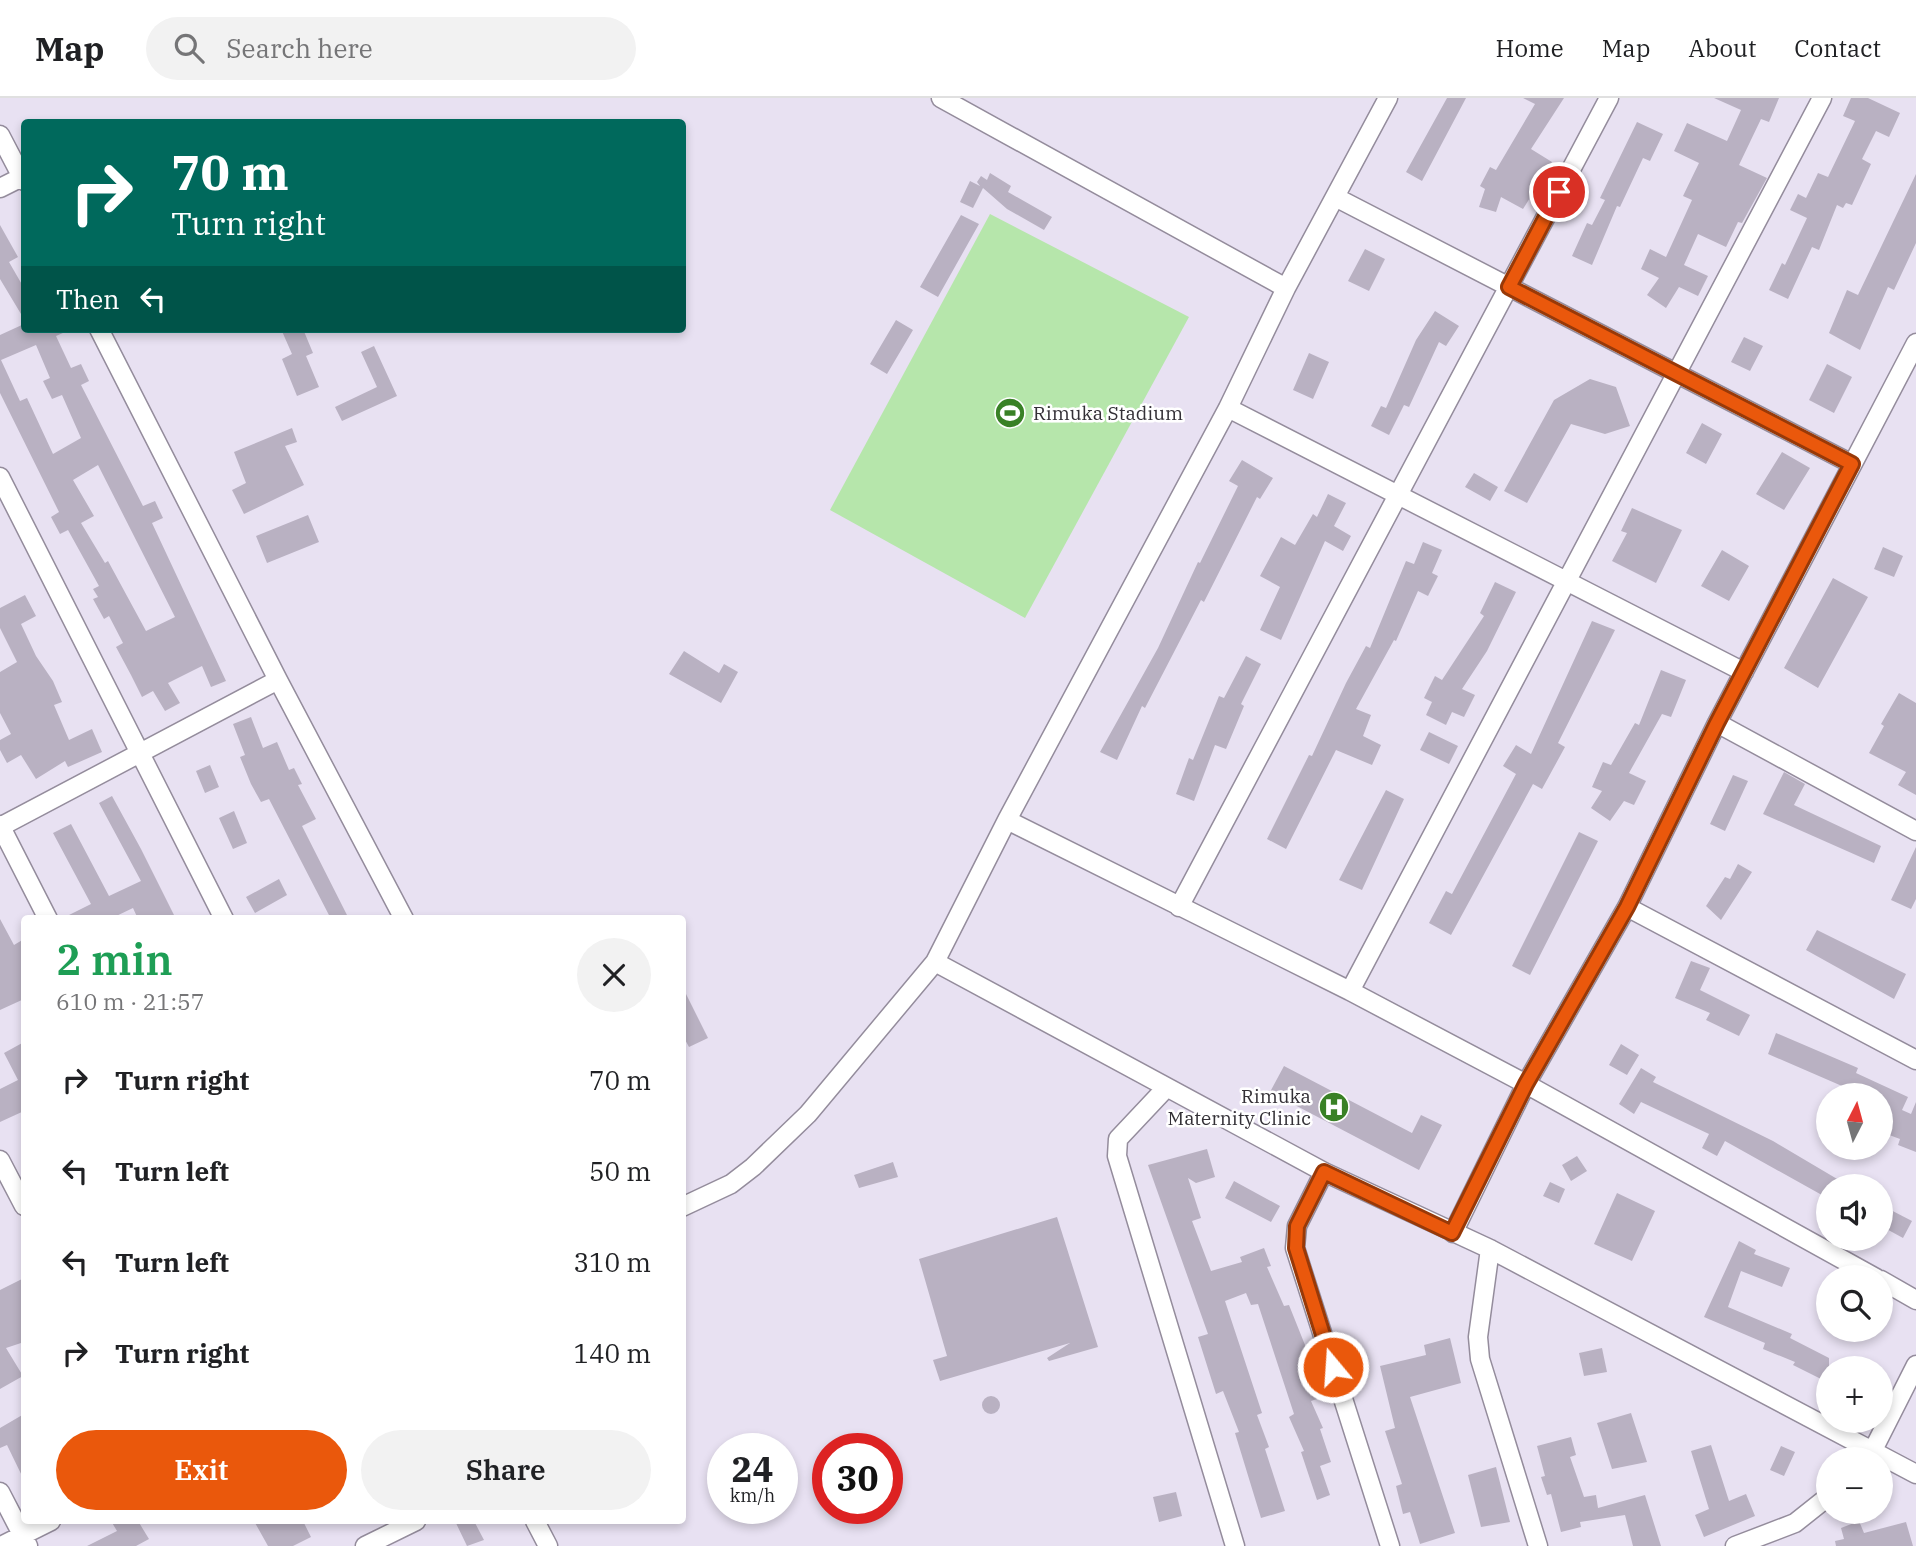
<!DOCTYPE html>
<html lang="en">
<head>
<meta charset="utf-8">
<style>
  :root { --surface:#fff; --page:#f2f2f2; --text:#202124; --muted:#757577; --line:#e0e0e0; --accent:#ea580c }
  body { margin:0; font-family:"IBM Plex Serif",serif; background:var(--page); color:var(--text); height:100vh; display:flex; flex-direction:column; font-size:26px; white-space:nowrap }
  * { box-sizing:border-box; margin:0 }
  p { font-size:23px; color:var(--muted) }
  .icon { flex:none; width:38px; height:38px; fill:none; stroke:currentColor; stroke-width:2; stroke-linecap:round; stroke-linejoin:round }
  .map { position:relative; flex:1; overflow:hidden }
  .details { position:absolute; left:21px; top:817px; width:665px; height:609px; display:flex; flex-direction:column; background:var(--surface); border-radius:7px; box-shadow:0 4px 10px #0003 }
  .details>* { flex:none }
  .hud { position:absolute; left:21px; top:21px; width:665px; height:214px; border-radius:7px; box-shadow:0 4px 10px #0003; background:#00695c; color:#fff; overflow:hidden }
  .needle { width:46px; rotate:6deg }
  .fabs { position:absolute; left:1816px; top:985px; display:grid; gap:14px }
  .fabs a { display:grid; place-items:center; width:77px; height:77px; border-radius:50%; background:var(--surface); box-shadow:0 4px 10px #0003; font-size:35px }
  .speed { position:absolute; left:707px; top:1335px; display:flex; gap:14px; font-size:35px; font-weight:700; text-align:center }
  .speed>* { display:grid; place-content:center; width:91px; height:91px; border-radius:50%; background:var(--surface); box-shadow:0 4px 10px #0003; line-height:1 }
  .speed small { font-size:18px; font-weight:400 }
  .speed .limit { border:10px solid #d22; background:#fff; color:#111 }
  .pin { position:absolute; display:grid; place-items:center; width:60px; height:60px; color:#fff; margin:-30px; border:4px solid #fff; border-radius:50%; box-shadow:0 2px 7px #0007 }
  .me { position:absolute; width:77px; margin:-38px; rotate:342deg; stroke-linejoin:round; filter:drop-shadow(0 0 5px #0008) }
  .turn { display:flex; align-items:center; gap:24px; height:147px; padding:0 35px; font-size:32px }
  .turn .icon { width:91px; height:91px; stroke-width:2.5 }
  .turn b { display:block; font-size:49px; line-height:60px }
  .then { display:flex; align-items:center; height:66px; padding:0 35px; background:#0003; gap:14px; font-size:26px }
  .round { display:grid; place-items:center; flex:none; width:74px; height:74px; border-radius:37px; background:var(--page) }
  .headline { display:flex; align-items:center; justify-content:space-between; height:119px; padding:0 35px }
  h1 { font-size:42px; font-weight:600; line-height:52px; color:#1e9e55 }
  .button { display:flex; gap:14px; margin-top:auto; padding:14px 35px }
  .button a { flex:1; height:80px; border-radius:42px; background:var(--accent); color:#fff; font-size:28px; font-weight:600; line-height:80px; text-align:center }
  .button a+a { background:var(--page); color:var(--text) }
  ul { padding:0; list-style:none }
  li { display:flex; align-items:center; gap:21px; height:91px; padding:0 35px }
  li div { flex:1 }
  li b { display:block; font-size:26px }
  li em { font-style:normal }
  header { display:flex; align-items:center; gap:42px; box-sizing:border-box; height:98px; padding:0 35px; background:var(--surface); border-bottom:2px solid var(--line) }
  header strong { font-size:33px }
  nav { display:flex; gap:38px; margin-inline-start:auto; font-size:24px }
  .search { width:490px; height:63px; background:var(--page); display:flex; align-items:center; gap:18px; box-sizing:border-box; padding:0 24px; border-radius:38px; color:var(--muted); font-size:26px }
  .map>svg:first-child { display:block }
  .green { fill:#b6e6ab }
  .building { fill:#b9b1c2; fill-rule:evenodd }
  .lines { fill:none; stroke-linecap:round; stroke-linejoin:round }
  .street-casing { stroke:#948c9c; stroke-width:21 }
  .street { stroke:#fff; stroke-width:18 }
  .route-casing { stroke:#983908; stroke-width:18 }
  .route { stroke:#ea580c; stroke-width:12 }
  .labels { text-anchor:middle; stroke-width:5; stroke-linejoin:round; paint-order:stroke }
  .poi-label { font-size:19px; fill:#333036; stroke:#fff; text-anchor:start }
</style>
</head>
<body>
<header>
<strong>Map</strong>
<div class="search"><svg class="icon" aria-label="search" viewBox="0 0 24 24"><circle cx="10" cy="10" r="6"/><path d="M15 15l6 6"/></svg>Search here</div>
<nav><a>Home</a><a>Map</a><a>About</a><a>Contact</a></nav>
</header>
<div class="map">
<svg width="1916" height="1448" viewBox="0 0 1916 1448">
  <rect width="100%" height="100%" fill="#e8e1f2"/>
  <path class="green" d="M990 116 1189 219 1025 520 830 412Z"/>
  <path class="building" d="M1447 0H1466L1422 83 1406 74Z
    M1523 0H1564L1531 51 1552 64 1523 111 1501 99 1496 114 1479 109 1485 91 1480 88 1490 69 1496 72 1535 6Z
    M1714 0H1779L1769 24 1761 21 1739 67 1767 80 1742 125 1738 124 1726 149 1698 136 1684 167 1708 178 1698 198 1679 189 1666 210 1647 197 1659 180 1641 171 1650 151 1666 159 1692 102 1683 98 1699 65 1674 53 1687 25 1727 43 1741 12Z
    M1851 0H1868L1900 15 1889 39 1876 33 1862 61 1871 66 1852 107 1846 105 1843 110 1837 107 1819 152 1812 149 1788 201 1769 192 1782 165 1785 167 1807 120 1790 112 1798 96 1806 100 1818 75 1828 79 1855 23 1843 18Z
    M1637 24 1663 36 1650 63 1643 60 1620 109 1617 108 1592 167 1572 158 1587 125 1592 127 1605 102 1600 100Z
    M990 75 1011 88 1008 94 1052 119 1044 132 1007 111 983 90 973 110 960 104 970 83 980 88 977 84 981 78 987 82Z
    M1916 76V145L1894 192 1888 189 1860 252 1829 235 1847 192 1858 197Z
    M961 117 979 126 938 199 920 189Z
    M0 127 18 159 9 164 24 190V221L0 181Z
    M1365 151 1385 161 1369 193 1348 183Z
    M1435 213 1459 228 1446 248 1439 244 1409 309 1404 307 1389 337 1371 328 1381 308 1386 310 1416 242Z
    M896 222 913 232 887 276 870 266Z
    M24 226V231H72L56 238 71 270 81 266 89 283 81 287 143 408 155 403 163 420 152 425 226 583 211 589 202 568 168 585 180 605 165 613 153 593 142 599 131 577 116 549 123 545 109 518 104 521 93 501 98 499 93 491 99 488 68 432 60 436 51 419 59 414 0 295V237ZM36 247 50 280 43 283 52 301 62 297 81 340 53 356 27 300 20 303 1 262ZM98 367 175 519 146 533 108 463 105 465 81 425 94 418 73 382Z
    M281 231H303L313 255 306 258 319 289 297 298 282 261 292 256Z
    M1744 239 1763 248 1750 273 1731 264Z
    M374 248 397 298 342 323 335 309 377 289 361 254Z
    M1309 255 1329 264 1313 301 1293 292Z
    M1827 266 1852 279 1834 315 1809 302Z
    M1590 281 1616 289 1630 328 1605 336 1571 326 1527 405 1504 393 1554 302Z
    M1702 325 1722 336 1706 366 1686 355Z
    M292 330 297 344 285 348 304 387 244 416 232 392 246 385 234 354Z
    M1782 354 1810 370 1784 412 1756 396Z
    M1242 362 1273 380 1260 401 1257 399 1204 504 1201 502 1145 610 1142 608 1117 662 1100 654 1158 550 1198 464 1200 465 1238 388 1229 383Z
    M1474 375 1498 389 1490 403 1465 389Z
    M1328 396 1346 405 1334 428 1351 438 1343 453 1325 443 1281 542 1260 532 1280 489 1260 478 1281 439 1295 447 1313 416 1317 419Z
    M1632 410 1682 432 1656 485 1612 463 1627 435 1621 433Z
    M308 417 319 444 267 465 256 438Z
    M1423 444 1442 452 1432 475 1438 478 1428 498 1418 493 1396 543 1394 542 1356 611 1371 617 1363 638 1381 647 1372 667 1336 652 1286 751 1267 741 1309 657 1312 658 1346 585 1366 548 1370 550 1406 463 1414 466Z
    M1883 449 1903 458 1894 479 1874 471Z
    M1722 452 1749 468 1729 503 1701 488Z
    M1833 480 1868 499 1818 590 1784 570Z
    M1495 484 1516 494 1487 553 1462 591 1475 597 1464 619 1452 614 1446 627 1426 617 1432 604 1424 600 1435 578 1442 582 1484 518 1480 515Z
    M25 497 36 518 21 526 36 558 53 583 62 604 54 607 69 642 92 631 102 654 68 669 65 663 36 681 21 657 7 665 0 652V642L11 636 0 615V574L17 564 0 530V510Z
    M1592 523 1615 532 1558 645 1565 649 1542 691 1533 686 1451 837 1429 825 1446 793 1452 796 1516 676 1503 668 1516 647 1531 656Z
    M684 553 719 575 724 566 738 574 721 605 669 576Z
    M1246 558 1261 566 1241 606 1244 608 1226 651 1215 647 1194 703 1176 696 1189 660 1193 662 1219 598 1224 600Z
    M1661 572 1686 582 1671 619 1662 616 1629 675 1646 683 1634 707 1624 703 1610 723 1591 710 1602 693 1592 689 1603 664 1611 667 1635 625 1639 627Z
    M1899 595 1916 605V697L1898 687 1906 674 1869 655 1884 628 1881 626Z
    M251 619 263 650 277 644 289 672 294 670 302 686 298 687 316 721 302 728 349 821H331L269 701 261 704 251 686 240 659 245 657 233 626Z
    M1429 634 1458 648 1449 666 1420 652Z
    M210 667 219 689 205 695 196 673Z
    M1784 674 1805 686 1794 707 1881 748 1874 765 1763 716Z
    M1733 677 1748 683 1725 733 1710 726Z
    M1386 692 1404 701 1362 792 1339 782Z
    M112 698 141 751 176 821H138L133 810 110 821H61L91 806 53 735 71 726 109 798 141 783 99 705Z
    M234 713 247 745 233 751 219 720Z
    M1579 734 1598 743 1530 877 1512 868Z
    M1916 749V801L1911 811 1891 802Z
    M1738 766 1752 774 1721 822 1706 808 1725 779 1730 781Z
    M279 781 287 797 255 815 246 799Z
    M0 821 14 847 24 841V901L0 912Z
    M1817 832 1906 876 1894 901 1806 852Z
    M1691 863 1710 870 1700 892 1750 917 1739 938 1706 922 1710 915 1675 900Z
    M682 888 708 940 689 949 682 936Z
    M1776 935 1858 970 1856 975 1908 999 1902 1012 1911 1016 1916 1004V1054L1898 1047 1900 1041 1881 1034V998H1865L1768 956Z
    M24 944V1013L0 1024V991L18 982 4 955Z
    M1621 946 1639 957 1627 977 1609 967Z
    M1284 968 1412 1035 1421 1017 1442 1027 1419 1072 1270 994Z
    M1641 970 1656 979 1653 984 1773 1043 1849 1088H1829V1101L1725 1043 1717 1058 1702 1050 1709 1036 1641 1004 1634 1016 1619 1006Z
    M1207 1051 1215 1079 1196 1085 1188 1080 1201 1120 1192 1123 1211 1173 1242 1164 1240 1159 1264 1150 1271 1168 1267 1169 1284 1208 1289 1207 1305 1247 1309 1264 1303 1266 1317 1301 1311 1303 1323 1330 1320 1331 1331 1364 1320 1368 1330 1397 1317 1402 1301 1354 1304 1353 1289 1319 1294 1316 1258 1206 1251 1207 1246 1195 1225 1203 1262 1315 1257 1317 1269 1349 1265 1351 1285 1413 1261 1420 1235 1335 1239 1334 1223 1293 1216 1296 1198 1239 1208 1236 1148 1067Z
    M1577 1058 1587 1073 1571 1083 1562 1067Z
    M893 1064 898 1079 859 1090 854 1077Z
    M1234 1083 1280 1108 1271 1124 1225 1100Z
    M1550 1084 1565 1091 1559 1105 1543 1098Z
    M1617 1095 1655 1113 1632 1163 1594 1146Z
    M1881 1107 1912 1123 1903 1140 1881 1128Z
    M1057 1119 1098 1249 1049 1263 1047 1260 1070 1245 940 1283 933 1262 947 1258 919 1161Z
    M1739 1143 1756 1152 1754 1156 1790 1170 1782 1189 1741 1173 1728 1209 1792 1236 1790 1240 1829 1260V1285L1793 1267 1795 1264 1763 1251 1765 1245 1704 1219Z
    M24 1180V1244L6 1250 23 1278 0 1291V1192Z
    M1450 1240 1461 1285 1410 1299 1455 1435 1420 1446 1410 1414 1403 1416 1396 1388 1402 1386 1385 1333 1395 1330 1380 1268 1426 1257 1424 1247Z
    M1602 1250 1607 1274 1584 1278 1579 1255Z
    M1364 1252 1369 1267 1355 1272 1350 1257Z
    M982 1307a9 9 0 1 1 18 0a9 9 0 1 1-18 0Z
    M1631 1315 1647 1364 1612 1371 1597 1325Z
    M24 1316V1382L7 1347 0 1350V1330Z
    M1571 1339 1576 1357 1570 1359 1584 1399 1596 1397 1598 1410 1645 1397 1661 1448H1633L1625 1417 1580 1424 1581 1429 1561 1434 1551 1396 1547 1397 1541 1379 1545 1378 1537 1348Z
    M1711 1347 1729 1403 1746 1396 1755 1418 1704 1439 1695 1417 1709 1411 1691 1353Z
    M1781 1348 1795 1354 1784 1378 1770 1372Z
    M1496 1369 1510 1424 1481 1429 1468 1377Z
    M1176 1394 1182 1418 1159 1424 1153 1399Z
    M111 1423H138L149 1441 136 1448H87L117 1433Z
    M254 1423H303L311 1439 293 1448H268Z
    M455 1423H474L484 1442 467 1448Z
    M1859 1423 1864 1435 1906 1424 1913 1448H1836L1835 1443 1844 1441 1841 1430Z"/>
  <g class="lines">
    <g class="street-casing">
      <path id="street" d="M941 0 1286 190
        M0 37 24 83
        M0 90 22 79
        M1337 100 1852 366
        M99 231 278 582 404 821
        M1228 310 1744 574
        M0 379 224 821
        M1717 625 1916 733
        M1007 722 1350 893 1526 986 1876 1180
        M0 727 48 821
        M0 729 278 582
        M1179 809 1609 0
        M1627 809 1916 962
        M935 864 1324 1074 1490 1151 1916 1376
        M1350 893 1822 0
        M1166 990 1118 1041 1117 1058 1235 1448
        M0 1062 24 1108
        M1324 1074 1297 1128 1295 1150 1390 1448
        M682 1109 731 1086 753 1069 808 1016 935 864 1007 722 1228 310 1286 190 1388 0
        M1453 1135 1526 986 1627 809 1717 625 1916 245
        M1490 1151 1478 1239 1480 1261 1538 1448
        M1881 1182 1916 1202
        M1865 1362 1872 1354 1916 1267
        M0 1394 28 1448
        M535 1423 548 1448
        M1 1448 51 1423
        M365 1448 416 1423
        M1735 1448 1795 1425 1829 1398"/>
    </g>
    <use href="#street" class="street"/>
  </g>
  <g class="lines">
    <g class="route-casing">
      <path id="route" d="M1333 1269 1296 1150 1297 1128 1324 1074 1452 1135 1526 986 1627 809 1717 625 1852 366 1509 189 1559 94"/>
    </g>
    <use href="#route" class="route"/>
  </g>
  <defs>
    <g id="stadium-disc" transform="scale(1.575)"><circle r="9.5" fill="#398126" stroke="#fff"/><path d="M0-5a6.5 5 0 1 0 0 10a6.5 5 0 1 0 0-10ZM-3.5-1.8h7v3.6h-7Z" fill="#fff"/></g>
    <g id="hospital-disc" transform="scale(1.575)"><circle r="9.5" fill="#398126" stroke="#fff"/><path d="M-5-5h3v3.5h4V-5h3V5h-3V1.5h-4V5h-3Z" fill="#fff"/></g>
  </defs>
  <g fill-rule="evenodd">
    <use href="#stadium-disc" x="1010" y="315"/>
    <use href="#hospital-disc" x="1334" y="1009"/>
  </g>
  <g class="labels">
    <g class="poi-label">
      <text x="1033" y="322">Rimuka Stadium</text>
      <text x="1311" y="1005" text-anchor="end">Rimuka<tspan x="1311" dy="22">Maternity Clinic</tspan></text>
    </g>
  </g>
</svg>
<div class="fabs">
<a><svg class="needle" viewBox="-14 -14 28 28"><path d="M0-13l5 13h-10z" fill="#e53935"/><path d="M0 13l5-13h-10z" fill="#757577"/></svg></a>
<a><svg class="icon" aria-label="sound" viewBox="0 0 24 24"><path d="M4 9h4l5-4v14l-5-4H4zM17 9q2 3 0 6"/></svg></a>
<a><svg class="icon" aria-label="search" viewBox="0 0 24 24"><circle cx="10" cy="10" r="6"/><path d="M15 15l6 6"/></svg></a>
<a>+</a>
<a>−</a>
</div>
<div class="speed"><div>24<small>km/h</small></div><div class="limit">30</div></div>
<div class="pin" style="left:1559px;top:94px;background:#d93025"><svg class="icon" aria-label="arrive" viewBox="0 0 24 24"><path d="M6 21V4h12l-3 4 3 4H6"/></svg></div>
<svg class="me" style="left:1333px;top:1269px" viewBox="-20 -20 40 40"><circle r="17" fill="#ea580c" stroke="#fff" stroke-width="3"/><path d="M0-11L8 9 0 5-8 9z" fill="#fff"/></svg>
<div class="hud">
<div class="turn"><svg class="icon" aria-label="right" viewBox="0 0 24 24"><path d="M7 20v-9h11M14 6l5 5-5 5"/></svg><div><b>70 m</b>Turn right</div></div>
<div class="then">Then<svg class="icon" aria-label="left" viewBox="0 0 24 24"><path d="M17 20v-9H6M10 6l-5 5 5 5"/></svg></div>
</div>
<section class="details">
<div class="headline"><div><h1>2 min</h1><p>610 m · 21:57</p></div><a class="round"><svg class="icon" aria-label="close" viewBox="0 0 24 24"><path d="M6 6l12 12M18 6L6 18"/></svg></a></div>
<ul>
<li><svg class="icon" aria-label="right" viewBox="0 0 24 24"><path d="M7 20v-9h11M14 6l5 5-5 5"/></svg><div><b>Turn right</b></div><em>70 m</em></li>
<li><svg class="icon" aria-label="left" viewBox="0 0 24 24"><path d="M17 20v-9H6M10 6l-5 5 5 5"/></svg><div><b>Turn left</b></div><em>50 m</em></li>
<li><svg class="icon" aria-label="left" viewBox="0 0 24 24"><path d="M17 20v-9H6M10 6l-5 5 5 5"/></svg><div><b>Turn left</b></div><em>310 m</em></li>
<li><svg class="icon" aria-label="right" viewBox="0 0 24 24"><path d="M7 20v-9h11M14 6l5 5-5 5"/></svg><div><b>Turn right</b></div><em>140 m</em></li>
</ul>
<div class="button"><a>Exit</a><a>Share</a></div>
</section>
</div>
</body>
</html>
